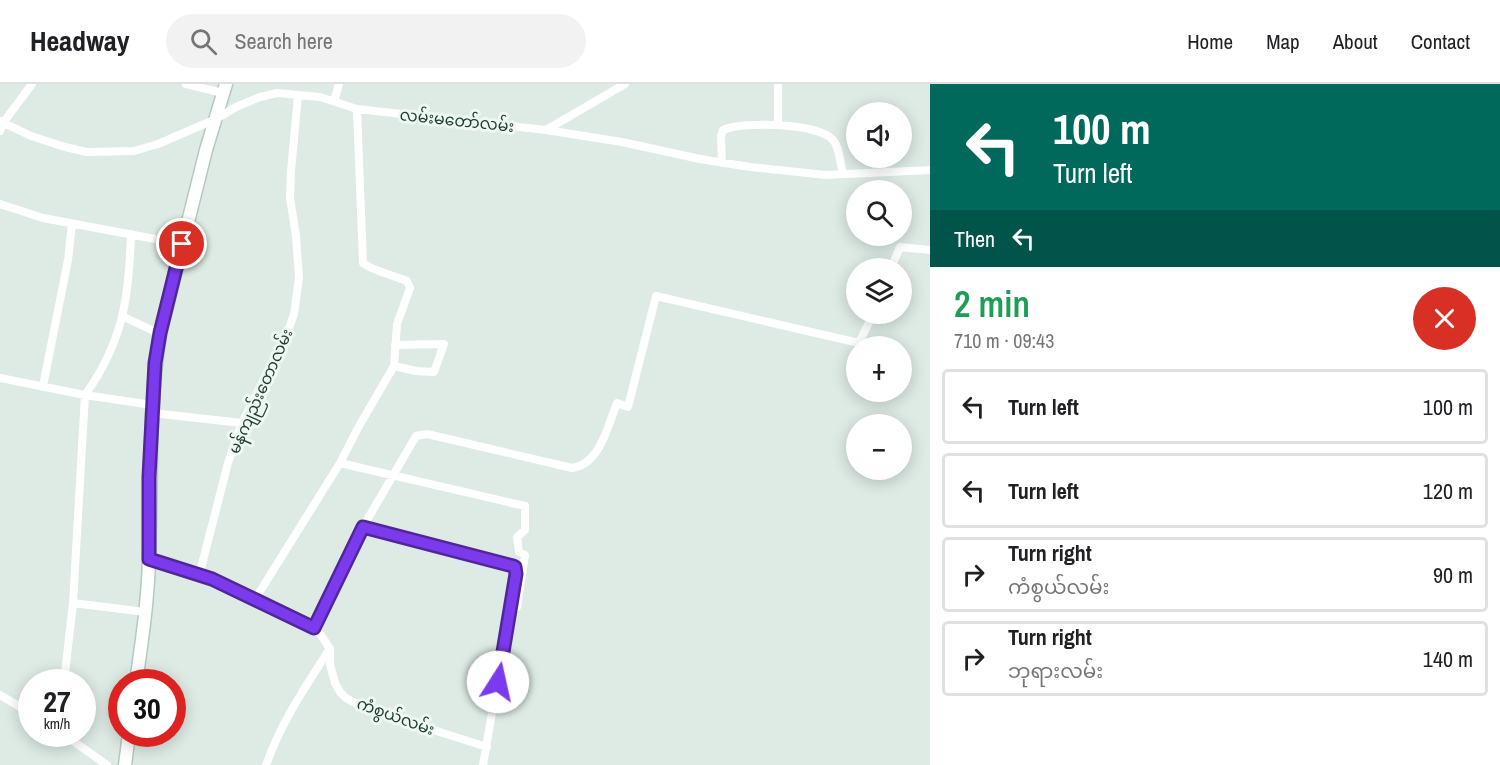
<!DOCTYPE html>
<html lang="en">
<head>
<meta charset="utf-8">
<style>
  :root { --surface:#fff; --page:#f2f2f2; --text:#202124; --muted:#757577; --line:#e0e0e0 }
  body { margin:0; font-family:"Archivo Narrow","Noto Sans Myanmar",sans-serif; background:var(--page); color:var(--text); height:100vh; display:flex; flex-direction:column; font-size:22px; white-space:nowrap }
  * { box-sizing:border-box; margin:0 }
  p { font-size:20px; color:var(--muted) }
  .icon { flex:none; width:33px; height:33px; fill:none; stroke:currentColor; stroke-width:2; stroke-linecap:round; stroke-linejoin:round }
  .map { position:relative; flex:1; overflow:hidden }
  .details { display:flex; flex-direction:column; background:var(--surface); width:570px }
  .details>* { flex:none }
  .hud { background:#00695c; color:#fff; overflow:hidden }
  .fabs { position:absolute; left:846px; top:18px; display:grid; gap:12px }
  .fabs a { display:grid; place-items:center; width:66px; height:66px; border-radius:50%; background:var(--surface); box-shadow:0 3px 15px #0003; font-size:30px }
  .speed { position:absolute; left:18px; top:585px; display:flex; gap:12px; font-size:30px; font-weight:700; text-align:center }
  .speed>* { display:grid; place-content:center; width:78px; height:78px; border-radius:50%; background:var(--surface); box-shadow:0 3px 15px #0003; line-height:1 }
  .speed small { font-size:15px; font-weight:400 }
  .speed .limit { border:9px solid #d22; background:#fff; color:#111 }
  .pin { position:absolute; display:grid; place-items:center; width:51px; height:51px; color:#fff; margin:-26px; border:3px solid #fff; border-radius:50%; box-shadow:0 2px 6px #0007 }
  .me { position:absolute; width:66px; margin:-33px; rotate:10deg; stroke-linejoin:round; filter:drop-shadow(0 0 4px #0008) }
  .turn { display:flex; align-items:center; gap:21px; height:126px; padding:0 24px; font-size:27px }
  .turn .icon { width:78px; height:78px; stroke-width:2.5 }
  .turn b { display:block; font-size:42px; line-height:51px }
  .then { display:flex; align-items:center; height:57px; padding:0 24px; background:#0003; gap:12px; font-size:22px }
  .round { display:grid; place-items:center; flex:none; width:63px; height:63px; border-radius:32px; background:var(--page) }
  .head { display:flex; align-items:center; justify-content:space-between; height:102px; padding:0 24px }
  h1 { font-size:36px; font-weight:600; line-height:45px; color:#1e9e55 }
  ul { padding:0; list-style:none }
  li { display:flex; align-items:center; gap:18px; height:75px; margin:0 12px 9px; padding:0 12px; border:3px solid var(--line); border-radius:6px }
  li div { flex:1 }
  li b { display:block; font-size:22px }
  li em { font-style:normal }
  header { display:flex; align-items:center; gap:36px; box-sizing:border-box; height:84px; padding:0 30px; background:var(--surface); border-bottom:2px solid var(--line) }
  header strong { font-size:28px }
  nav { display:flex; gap:33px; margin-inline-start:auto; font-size:21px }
  .search { width:420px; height:54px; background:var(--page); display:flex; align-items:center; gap:15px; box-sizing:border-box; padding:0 21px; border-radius:33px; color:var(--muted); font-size:22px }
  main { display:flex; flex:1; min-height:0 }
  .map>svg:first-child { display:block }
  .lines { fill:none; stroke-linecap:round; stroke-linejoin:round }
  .secondary-casing { stroke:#b0cbc0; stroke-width:15 }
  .street { stroke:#fff; stroke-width:8 }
  .secondary { stroke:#fff; stroke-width:12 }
  .route-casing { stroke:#51269a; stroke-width:15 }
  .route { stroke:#7c3aed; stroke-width:10 }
  .labels { text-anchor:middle; stroke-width:6; stroke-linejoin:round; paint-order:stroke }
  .street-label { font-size:16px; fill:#1e3b32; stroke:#eef7f2 }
</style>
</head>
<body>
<header>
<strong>Headway</strong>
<div class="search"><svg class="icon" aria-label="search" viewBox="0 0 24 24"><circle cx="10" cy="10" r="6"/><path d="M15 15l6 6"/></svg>Search here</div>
<nav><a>Home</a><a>Map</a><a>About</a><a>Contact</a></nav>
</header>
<main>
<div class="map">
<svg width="930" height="681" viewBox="0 0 930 681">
  <rect width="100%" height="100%" fill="#ddebe4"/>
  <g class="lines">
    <g class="secondary-casing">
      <path id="secondary" d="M136 598C142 557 148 516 149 475 152 399 148 324 160 250L206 66 226 0
        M125 681 129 650"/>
    </g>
    <path class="street" d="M186 0 223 9
      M334 17 339 0
      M0 37 31 52 65 63 87 68 134 67 158 60 216 35 236 23 260 13 277 9 320 13 357 25 546 46 622 58 700 75 750 83 826 91 930 86
      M778 40V0
      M546 46 625 0
      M0 47 3 39 32 0
      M722 79 721 52 723 46C743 37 816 39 832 55 840 62 840 80 843 90
      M0 120 43 134 182 160
      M891 184 900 163 930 166
      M124 233 160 250
      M394 282 416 287 434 288 444 260 395 261
      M0 294 85 311 152 321
      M43 302 68 176 72 140
      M152 329 242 339
      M340 379 525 422V446L517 453 519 468 525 471 517 523
      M363 443 515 483 516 490 483 681
      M149 475 212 495 314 544 321 551 330 565V580L335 599 340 608 346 614 364 624 487 663
      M199 492 228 379 236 355 242 339 288 247 294 230 299 194 296 152 290 114 291 87 298 12
      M254 517 340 379 359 342 394 282 397 240 410 204 407 197C395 192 371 186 363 179L357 25
      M73 519 145 528
      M314 544 363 443 416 352 427 350 572 384C600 381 608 341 617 319L628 323 656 212 859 259 873 230
      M64 598 73 519 85 311C123 258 129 214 131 150
      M0 611 32 630
      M63 650 107 681
      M266 681C281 639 305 603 329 566"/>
    <use href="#secondary" class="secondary"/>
  </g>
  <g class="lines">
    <g class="route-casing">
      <path id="route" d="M182 160 160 249 155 279 149 393V475L212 495 314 544 363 443 513 482 515 483 516 490 498 598"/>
    </g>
    <use href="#route" class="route"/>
  </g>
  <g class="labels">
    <g class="street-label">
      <text transform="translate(457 36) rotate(6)" y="6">လမ်းမတော်လမ်း</text>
      <text transform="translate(260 307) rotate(-66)" y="6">မန်ကျည်းတောလမ်း</text>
      <text transform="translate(396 632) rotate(20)" y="6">ကံစွယ်လမ်း</text>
    </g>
  </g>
</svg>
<div class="fabs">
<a><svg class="icon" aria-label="sound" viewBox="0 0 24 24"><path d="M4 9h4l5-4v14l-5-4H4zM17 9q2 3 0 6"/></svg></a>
<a><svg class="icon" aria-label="search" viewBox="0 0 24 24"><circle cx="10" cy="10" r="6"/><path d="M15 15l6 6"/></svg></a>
<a><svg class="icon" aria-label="layers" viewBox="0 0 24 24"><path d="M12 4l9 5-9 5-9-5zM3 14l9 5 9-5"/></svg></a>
<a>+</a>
<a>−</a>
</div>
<div class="speed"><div>27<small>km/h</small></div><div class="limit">30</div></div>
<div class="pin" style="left:182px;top:160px;background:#d93025"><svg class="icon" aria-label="arrive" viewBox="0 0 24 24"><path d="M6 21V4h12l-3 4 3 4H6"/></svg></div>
<svg class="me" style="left:498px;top:598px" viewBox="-20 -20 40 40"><circle r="19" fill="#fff"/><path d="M0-13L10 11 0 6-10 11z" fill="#7c3aed"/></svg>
</div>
<section class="details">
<div class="hud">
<div class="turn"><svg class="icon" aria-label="left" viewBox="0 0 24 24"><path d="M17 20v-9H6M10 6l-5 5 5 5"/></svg><div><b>100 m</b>Turn left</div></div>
<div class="then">Then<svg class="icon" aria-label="left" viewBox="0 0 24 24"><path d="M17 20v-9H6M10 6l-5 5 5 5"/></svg></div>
</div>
<div class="head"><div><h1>2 min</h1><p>710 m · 09:43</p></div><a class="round" style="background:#d93025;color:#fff"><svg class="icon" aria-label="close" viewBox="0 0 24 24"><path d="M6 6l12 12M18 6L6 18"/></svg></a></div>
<ul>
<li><svg class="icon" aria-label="left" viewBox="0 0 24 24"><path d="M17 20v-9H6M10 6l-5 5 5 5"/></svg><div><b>Turn left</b></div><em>100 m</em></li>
<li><svg class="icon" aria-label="left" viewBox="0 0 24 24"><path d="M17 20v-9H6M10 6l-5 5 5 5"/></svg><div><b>Turn left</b></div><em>120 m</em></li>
<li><svg class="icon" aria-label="right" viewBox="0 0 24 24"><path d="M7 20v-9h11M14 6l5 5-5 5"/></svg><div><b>Turn right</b><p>ကံစွယ်လမ်း</p></div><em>90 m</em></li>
<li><svg class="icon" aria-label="right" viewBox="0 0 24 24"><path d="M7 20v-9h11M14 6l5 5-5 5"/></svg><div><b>Turn right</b><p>ဘုရားလမ်း</p></div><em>140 m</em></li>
</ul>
</section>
</main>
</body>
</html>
